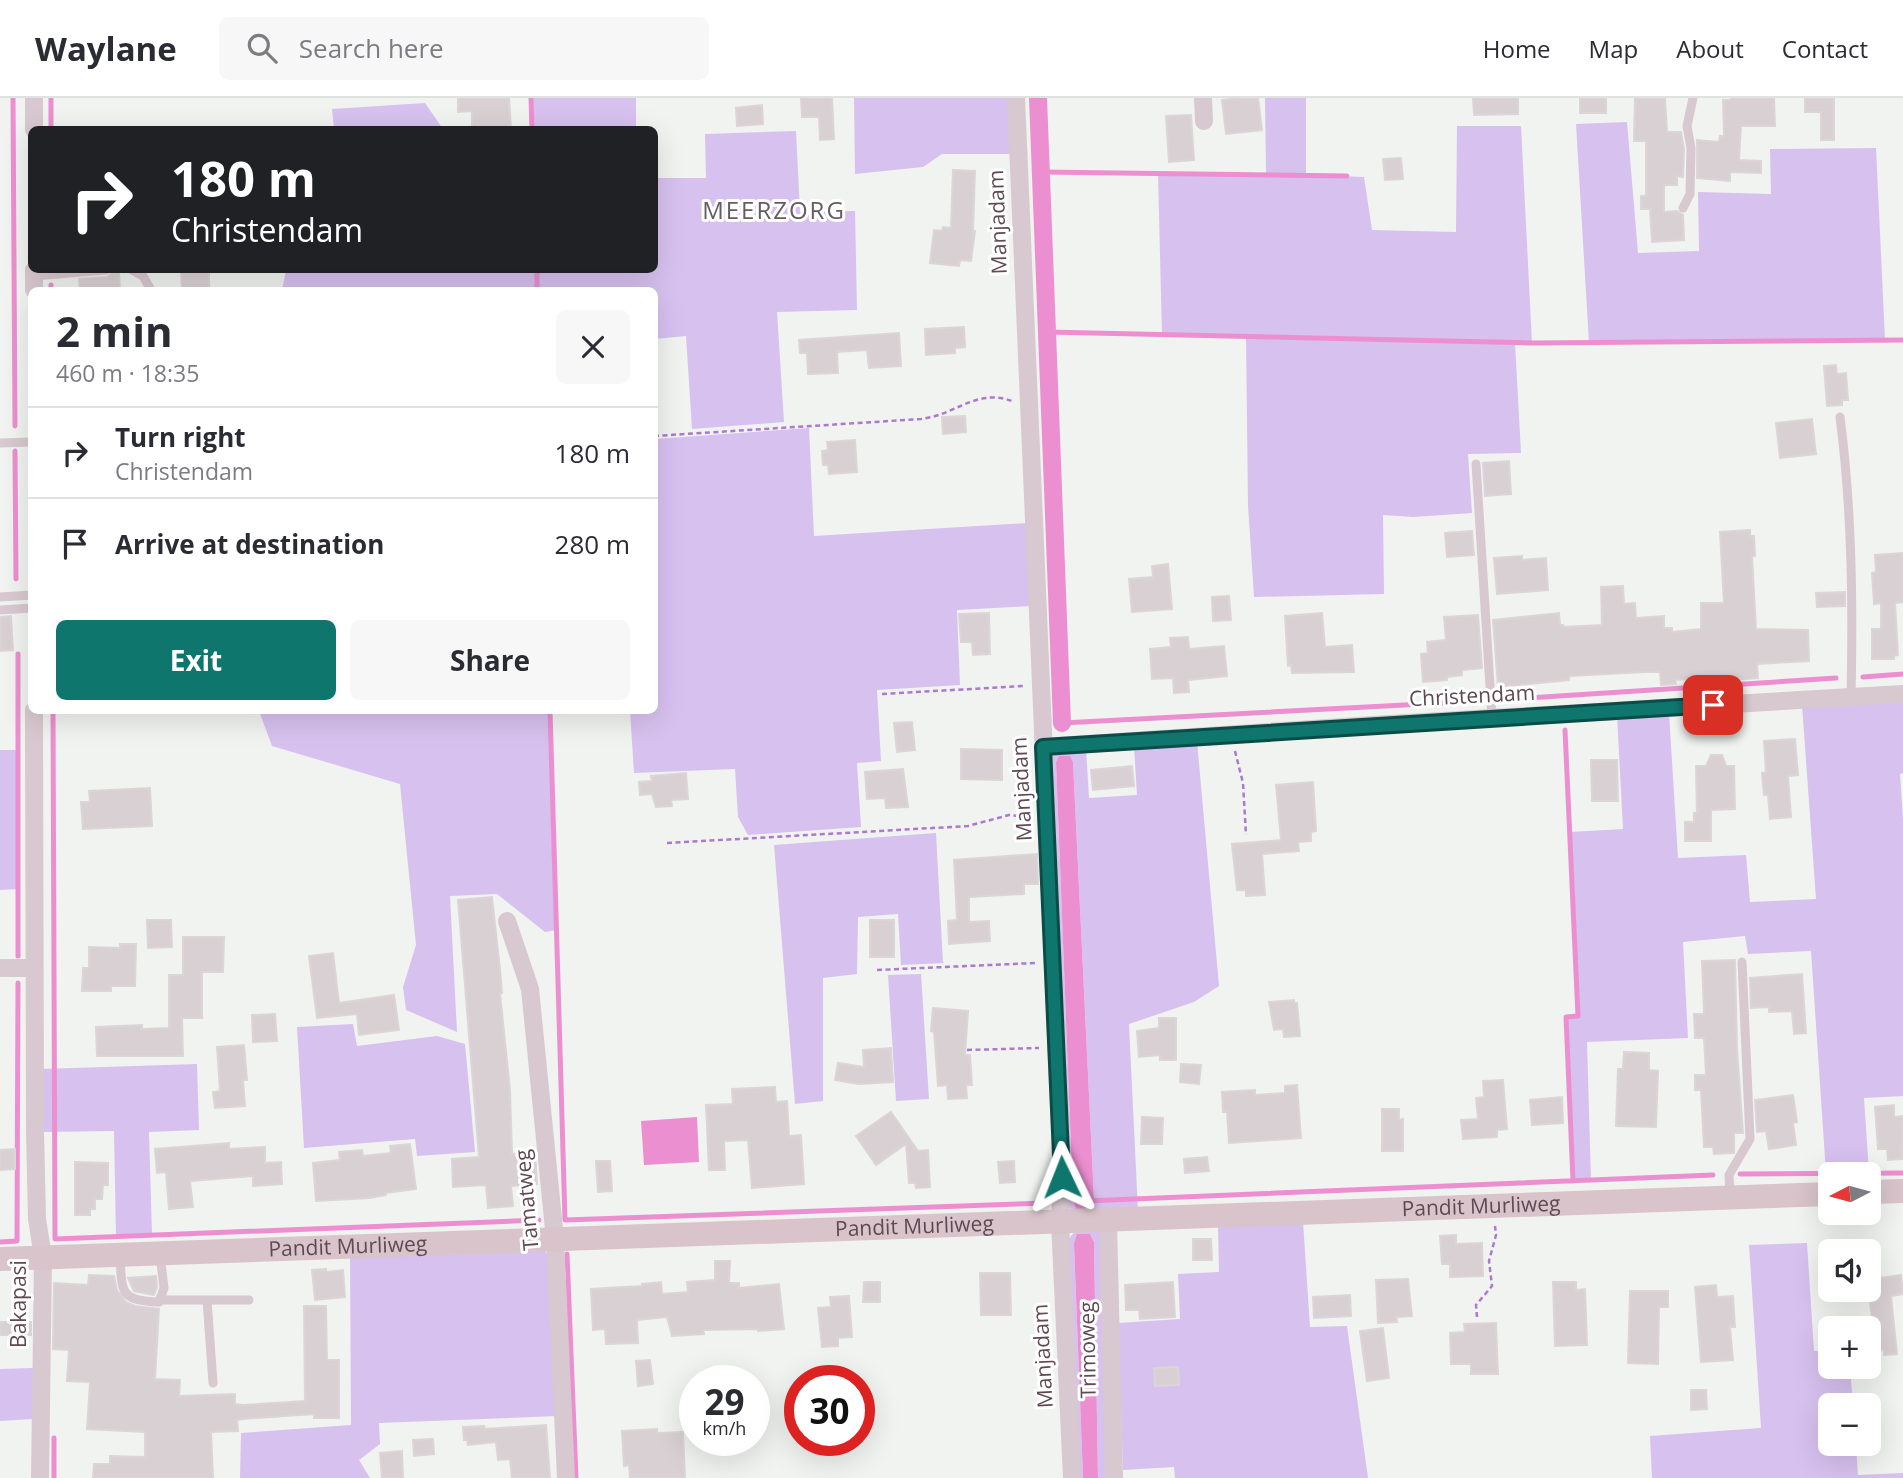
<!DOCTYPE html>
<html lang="en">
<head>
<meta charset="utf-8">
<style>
  :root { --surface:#fff; --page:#f7f7f7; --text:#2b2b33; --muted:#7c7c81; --line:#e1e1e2; --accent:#0f766e }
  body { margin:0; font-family:"Open Sans",sans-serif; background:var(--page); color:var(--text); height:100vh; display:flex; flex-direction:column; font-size:26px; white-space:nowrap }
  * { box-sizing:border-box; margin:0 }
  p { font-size:23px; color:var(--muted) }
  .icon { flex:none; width:38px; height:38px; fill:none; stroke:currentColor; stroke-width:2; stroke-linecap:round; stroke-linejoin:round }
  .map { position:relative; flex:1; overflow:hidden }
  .side { position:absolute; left:28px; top:189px; width:630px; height:427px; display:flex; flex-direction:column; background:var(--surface); border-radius:10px; box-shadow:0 7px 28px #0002 }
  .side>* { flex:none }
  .guide { position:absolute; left:28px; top:28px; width:630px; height:147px; border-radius:10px; box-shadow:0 7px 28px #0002; background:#202124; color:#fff; overflow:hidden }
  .needle { width:46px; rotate:264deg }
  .buttons { position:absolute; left:1818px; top:1064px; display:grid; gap:14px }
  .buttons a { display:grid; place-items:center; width:63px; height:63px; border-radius:10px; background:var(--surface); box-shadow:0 7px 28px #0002; font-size:35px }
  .speed { position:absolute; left:679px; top:1267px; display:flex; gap:14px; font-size:35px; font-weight:700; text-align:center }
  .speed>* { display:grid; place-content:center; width:91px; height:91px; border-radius:50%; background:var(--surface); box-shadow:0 7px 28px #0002; line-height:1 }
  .speed small { font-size:18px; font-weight:400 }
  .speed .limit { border:10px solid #d22; background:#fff; color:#111 }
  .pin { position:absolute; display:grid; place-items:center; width:60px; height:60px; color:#fff; margin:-30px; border-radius:14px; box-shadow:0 4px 10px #0006 }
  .me { position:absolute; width:77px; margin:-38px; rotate:358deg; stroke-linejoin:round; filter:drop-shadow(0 0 5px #0008) }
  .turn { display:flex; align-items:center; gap:24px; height:147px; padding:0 28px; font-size:32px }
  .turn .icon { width:91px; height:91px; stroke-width:2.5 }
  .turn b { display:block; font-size:49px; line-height:60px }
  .round { display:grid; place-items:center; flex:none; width:74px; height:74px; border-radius:10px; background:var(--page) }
  .head { display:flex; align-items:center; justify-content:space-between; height:119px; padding:0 28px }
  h1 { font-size:42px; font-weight:700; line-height:52px }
  .button { display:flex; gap:14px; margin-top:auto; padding:14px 28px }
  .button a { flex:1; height:80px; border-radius:10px; background:var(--accent); color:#fff; font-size:28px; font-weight:700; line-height:80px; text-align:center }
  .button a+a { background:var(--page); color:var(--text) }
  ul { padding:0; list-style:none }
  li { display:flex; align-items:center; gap:21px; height:91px; padding:0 28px; border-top:2px solid var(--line) }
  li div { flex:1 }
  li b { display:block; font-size:26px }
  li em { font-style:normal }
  header { display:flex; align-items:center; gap:42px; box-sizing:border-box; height:98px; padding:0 35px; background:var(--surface); border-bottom:2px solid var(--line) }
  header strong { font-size:33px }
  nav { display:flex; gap:38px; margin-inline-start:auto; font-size:24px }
  .search { width:490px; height:63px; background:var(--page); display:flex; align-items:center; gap:18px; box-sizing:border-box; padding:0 24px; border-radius:10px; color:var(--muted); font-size:26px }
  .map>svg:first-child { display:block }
  .green { fill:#d7c1ef; fill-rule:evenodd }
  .water { fill:#ec8fd0 }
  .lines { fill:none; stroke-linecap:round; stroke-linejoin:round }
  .stream { stroke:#ec8fd0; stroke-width:5 }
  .canal { stroke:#ec8fd0; stroke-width:18 }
  .building { fill:#d8d0d3; stroke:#dcd5d7; stroke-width:2 }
  .path { stroke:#ac79ce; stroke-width:2.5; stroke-dasharray:5 3.5; stroke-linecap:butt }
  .lane { stroke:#d8c8cf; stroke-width:9 }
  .street { stroke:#d8c8cf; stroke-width:18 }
  .secondary { stroke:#d9c4cc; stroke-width:24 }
  .route-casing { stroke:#0a4d48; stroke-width:18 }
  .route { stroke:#0f766e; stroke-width:12 }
  .labels { text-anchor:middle; stroke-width:6; stroke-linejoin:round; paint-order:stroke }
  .street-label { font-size:21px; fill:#5f4952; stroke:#fff }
  .quarter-label { font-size:24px; letter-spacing:2px; fill:#665d60; stroke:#fff }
</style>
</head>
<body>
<header>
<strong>Waylane</strong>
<div class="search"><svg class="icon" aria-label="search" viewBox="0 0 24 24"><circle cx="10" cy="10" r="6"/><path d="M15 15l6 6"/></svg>Search here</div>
<nav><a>Home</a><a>Map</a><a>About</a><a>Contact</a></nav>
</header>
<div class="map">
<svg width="1903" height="1380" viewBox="0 0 1903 1380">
  <rect width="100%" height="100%" fill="#f1f3f1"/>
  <path class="green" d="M531 0H636V31H532Z
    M854 0H1011L1013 56H942L923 69 855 76Z
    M1265 0H1306V77L1364 79 1372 132 1456 134 1457 28H1521L1532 245H1515L1521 355 1468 356 1472 415 1413 419 1383 417 1384 496 1254 499 1248 407 1246 239 1162 237 1158 76 1266 77Z
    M425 5 443 31H334L332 11Z
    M1627 24 1638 155 1699 153 1698 94 1771 96 1770 51 1876 50 1885 242 1589 245 1576 26Z
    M796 33 800 114 855 113 857 212 777 214 784 324 692 331 686 238 655 241 654 192H282L286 172H654L655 80H706L705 36Z
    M809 330 814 438 1028 425 1032 508 957 512 960 587 877 592 881 663 857 665 861 729 748 737 738 719 735 671 634 675 630 613 654 612 655 341Z
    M1903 601V675L1900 676 1903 722V998L1864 1000 1869 1075H1826L1811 853 1748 856 1745 838 1683 844 1688 940 1587 944 1591 1082 1573 1083 1566 919 1578 917 1570 734 1623 731 1617 617 1669 615 1678 760 1746 757 1750 804 1816 801 1802 607Z
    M259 613H621L550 615 557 832 545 834 497 796 450 798 457 934 406 912 403 889 416 847 400 686 272 648Z
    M1197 643 1219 888 1194 904 1129 926 1138 1113 1073 1114 1069 1109 1052 657 1086 651 1089 700 1137 697 1134 648ZM1059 658 1073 664 1094 1101 1089 1110 1073 1101 1056 664Z
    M0 652H17L18 791 0 792Z
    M936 735 943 865 901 867 898 816 858 819 857 876 823 880V1003L795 1006 774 747Z
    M921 876 929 1001 896 1003 888 877Z
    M353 926 357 948 437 938 465 946 475 1054 417 1058 415 1041 304 1050 297 929Z
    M197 966 199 1032 149 1034 152 1137 116 1139 114 1033 43 1034 42 971Z
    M1303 1123 1310 1229 1347 1228 1368 1380H1175L1174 1369 1123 1372 1118 1225 1180 1221 1178 1176 1219 1174 1218 1127Z
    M1077 1131 1100 1133 1107 1380H1098L1094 1144 1090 1136 1074 1146 1083 1380H1077L1067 1143Z
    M1807 1145 1814 1253H1830V1269H1850L1853 1307H1830V1346H1856L1858 1377 1903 1375V1380H1652L1650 1338 1761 1330 1749 1147Z
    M545 1153 549 1159 558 1318 379 1325 380 1346 359 1362 370 1380H240L241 1335 351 1327 350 1157Z
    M33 1270V1321L0 1323V1271Z"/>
  <path class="water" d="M1059 658H1070L1073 664 1094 1101 1089 1110 1076 1111 1073 1101 1056 664Z
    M697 1019 699 1064 644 1067 641 1023Z
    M1077 1136H1090L1094 1144 1098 1380H1083L1074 1146Z"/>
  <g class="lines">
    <path class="stream" d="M13 0 15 328
      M51 0V32
      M531 0 532 32
      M1041 74 1347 78
      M537 172V192
      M51 187V192
      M1047 234 1532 245 1903 242
      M15 353 16 481
      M18 556V858
      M1863 579 1903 576
      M1497 602 1836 580
      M53 612 55 1141 539 1122
      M550 612 565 1122 1046 1105
      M1062 625 1481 603
      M1565 632 1578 918 1566 919 1573 1083
      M1740 1076 1903 1075
      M1086 1103 1713 1077
      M0 1144 17 1143 18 885
      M567 1156 576 1380
      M54 1340V1380"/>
    <path class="canal" d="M1038 0 1062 625"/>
  </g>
  <path class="building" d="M458 0H509L511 32H472V13L458 14Z
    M801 0H832L834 41 820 42 819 19H802Z
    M1240 0H1258L1262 32 1226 36 1222 2Z
    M1473 0H1518V16L1474 17Z
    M1580 0H1606V15H1580Z
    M1635 0H1665L1667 34H1681L1684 51 1683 79 1677 78V87H1664V114L1677 113 1683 117 1684 142 1652 144 1650 111H1641V98H1646V43H1634Z
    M1731 0H1774L1775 28H1741L1739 62 1761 63V75L1730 74V83L1697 80V42L1719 44 1720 38H1724L1723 2H1731Z
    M1805 0H1834V42H1821V14H1805Z
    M762 7 763 26 737 28 736 10Z
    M1191 17 1194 62 1169 64 1166 18Z
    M1401 60 1403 81 1385 82 1383 61Z
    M953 72 975 73 973 133H975L971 163 960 162 959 168 930 165 934 132 942 133 943 129 951 130Z
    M181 172H209V192H182Z
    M112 175H119L120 192H80L79 181 107 179Z
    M964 229 965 249 955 250V255L926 257 925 231Z
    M899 235 901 268 869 270 867 252 837 254 838 275 808 276 807 255H800L799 242Z
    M1836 267 1837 276 1846 275 1848 302H1842V307L1827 308 1824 268Z
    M965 318 966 334 943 336 942 319Z
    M1812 321 1816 356 1780 360 1776 325Z
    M855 342 857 374 829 376 828 367H823L822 353 828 352 827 344Z
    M1509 363 1511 396 1485 398 1483 365Z
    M1750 432V438H1754L1755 458H1752L1756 531 1808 532 1809 563 1757 566 1758 580 1733 582 1732 578 1675 582 1676 586 1661 587 1660 574H1645L1569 578V582L1498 589 1493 522 1559 515 1560 527H1563L1564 529 1602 527 1601 489 1623 488 1624 506 1635 505 1636 520 1664 518V530H1672V534L1701 531V505H1724L1720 434Z
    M1472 433 1474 457 1447 459 1445 435Z
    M1903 455V504L1895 505 1898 557 1894 558V561H1872V531H1881V505L1874 506 1872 475 1876 474 1875 457Z
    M1522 458V462L1546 460 1548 492 1497 496 1494 460Z
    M1168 466 1172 511 1132 514 1129 481 1153 479 1152 468Z
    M1845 494V508L1817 509 1816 495Z
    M1229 498 1231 522 1213 523 1212 499Z
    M989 515 990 556 973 557 972 544H961L959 516Z
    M1322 515 1325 549 1352 547 1354 574 1292 575 1291 567 1288 568 1285 518Z
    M1478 517 1482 570 1462 572V577L1447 579V582L1423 584 1421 556 1428 555 1427 544 1446 542 1444 519Z
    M11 518 13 552 0 553V519Z
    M1188 539 1189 551 1224 548 1227 578 1188 582 1189 594 1174 595 1173 580 1152 581 1150 551 1171 549 1170 540Z
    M912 624 915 652 897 654 894 625Z
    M1795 641 1798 677 1788 678 1791 719 1770 721 1768 697H1764L1762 675 1766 674 1764 643Z
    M961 651 1002 652V682L961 681Z
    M1711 657H1722L1726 668H1734L1735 711 1711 712V743H1685V724H1694V715H1697L1696 668H1706Z
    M1591 662H1617L1618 703H1592Z
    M1132 668 1134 688 1093 692 1091 672Z
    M903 671 908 709 886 710 885 700 867 701 865 674Z
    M686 675 688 701 671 702 672 708 656 709 652 696 640 697 639 684 652 683 651 678Z
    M1313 684 1316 733 1311 734V743L1298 744 1299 753 1262 756 1265 797 1246 798V792H1237L1232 746 1281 742 1276 687Z
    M150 690 152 728 83 731 81 704H90L89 693Z
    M1037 756 1038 786H1024V796L969 799V824L989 823 990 843 949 846 948 823 957 822 954 762Z
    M492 799 500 871 502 895H500L510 992 512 1056 535 1054 537 1086 511 1088 513 1108 488 1110 486 1087 453 1089 452 1061 479 1059 458 802Z
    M147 822H171L172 849 148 850Z
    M870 822H894V859H870Z
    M183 839H224L223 874H202V920H182L183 958H97L96 929 142 927V931L169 930V877H183Z
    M120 846H136L135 888H111V893H82L83 870H89V849L120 850Z
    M333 855 339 905 394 897 399 932 359 937 357 916 317 920 309 858Z
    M1735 862 1737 951 1743 1035H1734V1055L1714 1056 1713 1049H1704L1701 992H1695V977H1706L1704 940H1695L1694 916H1704L1702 863Z
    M1802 876 1806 935 1794 936 1792 913 1769 914V909L1751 910 1750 880Z
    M1294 902V905H1297L1300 938 1284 939 1283 931 1274 932 1269 904Z
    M933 910 968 913 965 957H970L972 987H966L967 1000 948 1001 947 987 938 988 934 934 931 933Z
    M275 916 277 943 253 944 252 917Z
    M1159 920H1176V962H1160V957L1139 959 1137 933 1159 930Z
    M244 947 247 982H243L245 1008 215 1010 213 994 220 993 217 949Z
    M891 950 893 984 858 986 835 982 838 965 864 969 863 952Z
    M1624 954 1649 955V972L1658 973 1656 1029 1616 1028 1618 971H1623Z
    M1181 966 1201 967 1199 986 1180 984Z
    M1503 982 1507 1031 1497 1032V1039L1463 1041 1461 1022 1478 1021 1476 1000 1484 999 1483 983Z
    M1297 987 1301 1040 1229 1045 1227 1014H1223L1222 994 1255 992V997L1285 995V988Z
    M775 989 776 1004 787 1003 789 1038 801 1037 804 1086 752 1090 748 1042 724 1043 725 1072H709L706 1007 733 1006 732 991Z
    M1793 997 1797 1024 1793 1025 1796 1047 1769 1051 1766 1033 1757 1034 1755 1002Z
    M1562 999 1563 1025 1532 1027 1530 1002Z
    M1894 1007V1019L1903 1018 1902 1061 1888 1062 1887 1051H1878L1875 1009Z
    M1382 1011H1399V1022L1403 1021V1053H1382Z
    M891 1014 918 1053 928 1052 930 1089 916 1090 915 1085H909L906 1046 876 1067 856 1038Z
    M1142 1019 1163 1020 1162 1046H1141Z
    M229 1045V1051L265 1049V1065L281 1064 282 1086 253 1088V1078L190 1083 193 1109 169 1111 166 1074 157 1075 155 1051Z
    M410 1046 416 1091 386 1095V1097L370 1100 316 1103 313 1065 340 1062 339 1054 362 1052 363 1058 391 1055 390 1048Z
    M15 1051V1071L0 1072V1052Z
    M1207 1059 1209 1073 1185 1075 1184 1061Z
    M596 1063H610L612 1093 598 1094Z
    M1014 1063 1015 1084 1000 1085 998 1064Z
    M75 1064 108 1065V1087H103L102 1101H95V1111H90V1117H75Z
    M1456 1137V1146L1482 1145 1483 1178 1450 1179V1166H1442L1440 1138Z
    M1193 1141H1211L1212 1162H1193Z
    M715 1163H730L729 1185H739V1190L779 1186 784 1231 758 1233V1231L703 1232 704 1236 672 1238 667 1219 637 1222 638 1245 606 1246 605 1231 593 1232 591 1191 642 1188V1186L661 1184 662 1196 688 1194 687 1184 715 1182Z
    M326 1171V1174L343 1172 345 1199 315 1202 312 1172Z
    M980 1175H1010L1011 1217H981Z
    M89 1177 114 1178 117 1192 126 1204 135 1208 159 1211 155 1281 180 1282 179 1298 235 1296V1306L243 1307 305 1303 304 1208H326L327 1262H339V1320H314V1316L243 1321 237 1322 238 1333 211 1334 213 1380H93L94 1366H110V1358L145 1359V1334L87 1331 90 1284 67 1283 69 1252 53 1251 54 1185 88 1187Z
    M1901 1177 1903 1196 1891 1198 1897 1256 1884 1257V1252L1876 1253 1874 1220H1872L1870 1204 1875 1203 1873 1181Z
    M156 1178 157 1189 154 1197 134 1193 128 1180Z
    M1408 1181 1412 1218 1396 1219 1397 1224 1378 1225 1376 1182Z
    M864 1184H880V1204H863Z
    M1173 1184 1175 1219 1140 1221 1139 1212H1126L1125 1187Z
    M1553 1184H1576V1192L1585 1191 1587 1247 1555 1248Z
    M1716 1187 1717 1199 1733 1198 1735 1229H1730L1733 1262 1701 1264 1695 1189Z
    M1630 1193H1668V1209H1659L1658 1266 1628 1265Z
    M1350 1197 1351 1218 1314 1220 1313 1199Z
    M849 1198 852 1239 838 1240V1248L822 1249 818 1210 831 1209 830 1199Z
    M0 1224H31V1237H0Z
    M1496 1225 1498 1276H1471V1266H1451L1450 1235 1465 1234 1464 1226Z
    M1383 1230 1389 1280 1367 1283 1360 1233Z
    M650 1262 653 1286 638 1288 636 1263Z
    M1178 1269 1179 1287 1155 1288 1154 1270Z
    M1691 1292H1706L1707 1311 1691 1312Z
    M546 1327 550 1380H512L510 1361 498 1362 496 1344 468 1347 467 1342H464L463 1329 484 1328 485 1331Z
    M657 1331V1335L683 1334 685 1380H630L629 1367 624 1368 622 1333Z
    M433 1341 434 1356 414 1358 413 1342Z
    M402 1353 403 1380H382L380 1355Z"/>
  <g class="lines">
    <path class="path" d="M654 338 921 321C956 317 976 290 1012 303
      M882 596 1023 588
      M1235 653 1243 685 1246 737
      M667 745 968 728 1009 717 1029 719
      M877 872 1035 865
      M967 952 1039 950
      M1477 1219 1476 1207 1492 1188 1489 1163 1496 1137 1495 1128"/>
    <path class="lane" d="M1683 110 1690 96 1691 50 1687 28 1693 0
      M132 172 143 178 151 192
      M34 178 106 172
      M1840 319C1852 412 1853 505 1851 599
      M0 345 32 344
      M1476 366 1492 620
      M0 499 32 497
      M0 512 32 510
      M1730 1097 1729 1077 1750 1041 1742 864
      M120 1158C122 1196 120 1202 159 1204L164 1190 160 1157
      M161 1202H249
      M207 1202 213 1285"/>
    <path class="street" d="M34 0V32
      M1016 0 1062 1079 1060 1124 1072 1380
      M1203 0 1204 23
      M34 192V172
      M34 612 35 1033 37 1121 43 1159 40 1380
      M1043 649 1373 627 1903 596
      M507 823 530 891 555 1141 566 1380
      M0 870H34
      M1108 1123 1114 1380"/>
    <g class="secondary">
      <path d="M1869 1094 1903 1093"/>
      <path id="s1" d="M0 1161 1830 1096"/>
    </g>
  </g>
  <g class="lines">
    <g class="route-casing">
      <path id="route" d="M1062 1079 1043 649 1713 607"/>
    </g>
    <use href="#route" class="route"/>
  </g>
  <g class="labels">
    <g class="street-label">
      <text transform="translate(998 124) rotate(-92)" y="7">Manjadam</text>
      <text transform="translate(1472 598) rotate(-3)" y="7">Christendam</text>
      <text transform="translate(1022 691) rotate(-93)" y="7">Manjadam</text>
      <text transform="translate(527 1102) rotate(-95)" y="7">Tamatweg</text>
      <text dy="7" stroke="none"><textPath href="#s1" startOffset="1482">Pandit Murliweg</textPath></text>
      <text dy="7" stroke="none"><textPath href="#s1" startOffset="915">Pandit Murliweg</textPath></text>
      <text dy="7" stroke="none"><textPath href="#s1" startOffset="348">Pandit Murliweg</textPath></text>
      <text transform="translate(19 1206) rotate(-90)" y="7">Bakapasi</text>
      <text transform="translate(1088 1252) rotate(-91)" y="7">Trimoweg</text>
      <text transform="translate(1043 1258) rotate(-93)" y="7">Manjadam</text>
    </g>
    <g class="quarter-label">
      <text x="774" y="121">MEERZORG</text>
    </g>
  </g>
</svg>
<div class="buttons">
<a><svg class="needle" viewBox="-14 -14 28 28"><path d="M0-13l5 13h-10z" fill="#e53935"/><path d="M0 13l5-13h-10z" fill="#7c7c81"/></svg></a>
<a><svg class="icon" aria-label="sound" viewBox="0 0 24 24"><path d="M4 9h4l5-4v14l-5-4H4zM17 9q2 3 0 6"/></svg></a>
<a>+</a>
<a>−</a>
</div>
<div class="speed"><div>29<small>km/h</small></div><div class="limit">30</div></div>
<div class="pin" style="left:1713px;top:607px;background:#d93025"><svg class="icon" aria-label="arrive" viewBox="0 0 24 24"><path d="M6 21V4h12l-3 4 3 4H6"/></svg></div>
<svg class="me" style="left:1062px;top:1079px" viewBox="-20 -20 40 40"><path d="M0-17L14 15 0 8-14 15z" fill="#0f766e" stroke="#fff" stroke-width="4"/></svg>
<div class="guide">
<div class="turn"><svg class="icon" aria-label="right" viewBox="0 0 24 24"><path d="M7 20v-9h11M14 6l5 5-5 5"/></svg><div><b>180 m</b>Christendam</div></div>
</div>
<section class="side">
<div class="head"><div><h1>2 min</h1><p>460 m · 18:35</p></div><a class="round"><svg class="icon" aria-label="close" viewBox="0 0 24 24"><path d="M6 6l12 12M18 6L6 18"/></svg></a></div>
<ul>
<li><svg class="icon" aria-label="right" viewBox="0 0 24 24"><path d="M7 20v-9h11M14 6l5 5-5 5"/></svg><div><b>Turn right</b><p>Christendam</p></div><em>180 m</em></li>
<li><svg class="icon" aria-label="arrive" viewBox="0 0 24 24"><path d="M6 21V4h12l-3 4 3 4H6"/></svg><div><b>Arrive at destination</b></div><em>280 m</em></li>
</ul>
<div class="button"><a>Exit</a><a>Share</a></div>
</section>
</div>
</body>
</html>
